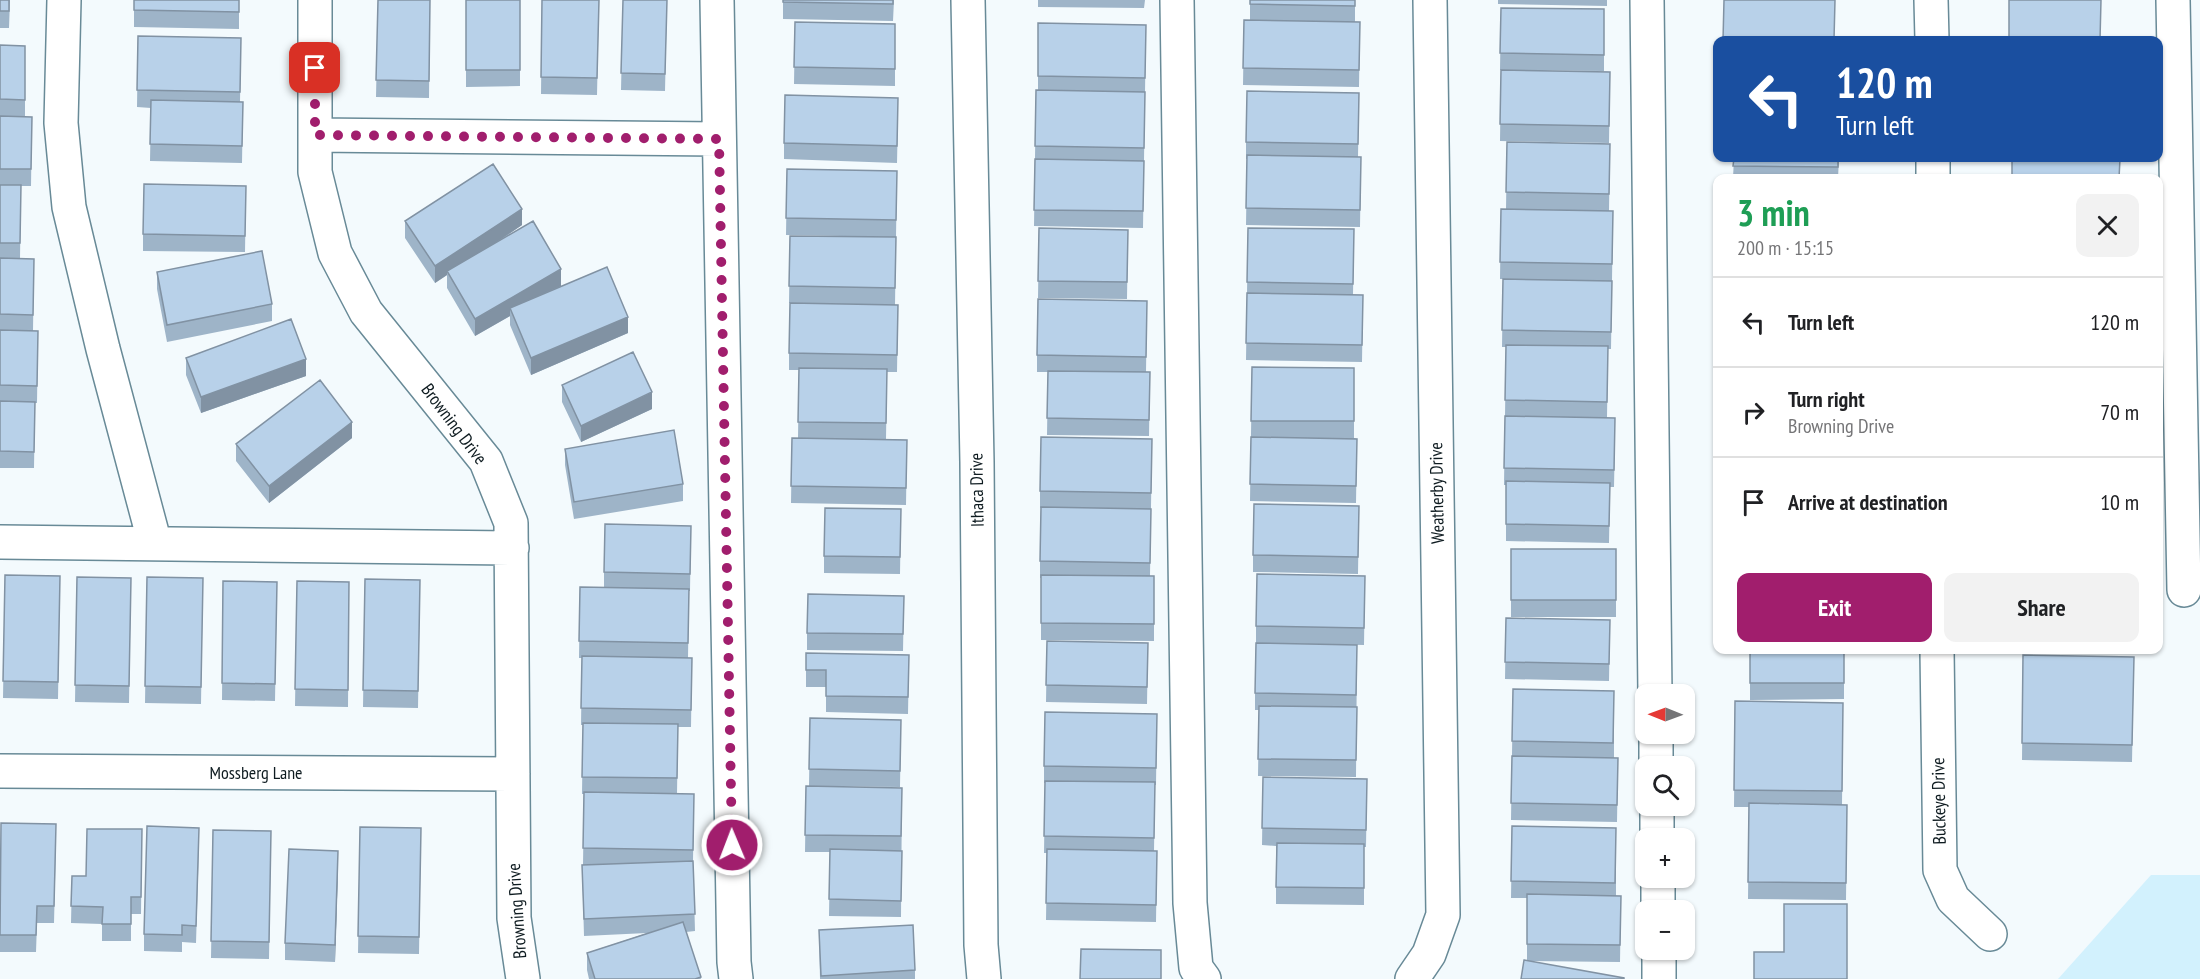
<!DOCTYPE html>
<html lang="en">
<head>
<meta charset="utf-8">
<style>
  :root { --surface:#fff; --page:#f2f2f2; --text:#202124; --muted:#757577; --line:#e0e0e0; --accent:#a11e6d }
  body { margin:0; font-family:"PT Sans Narrow",sans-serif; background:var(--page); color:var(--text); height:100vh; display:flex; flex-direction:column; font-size:22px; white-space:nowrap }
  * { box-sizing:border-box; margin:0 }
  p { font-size:20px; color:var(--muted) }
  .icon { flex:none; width:33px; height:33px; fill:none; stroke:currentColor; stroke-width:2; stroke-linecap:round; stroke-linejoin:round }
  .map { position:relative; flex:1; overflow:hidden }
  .drawer { position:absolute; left:1713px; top:174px; width:450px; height:480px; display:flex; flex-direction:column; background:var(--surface); border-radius:12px; box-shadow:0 2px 4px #0004 }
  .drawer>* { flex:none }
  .hud { position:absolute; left:1713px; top:36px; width:450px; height:126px; border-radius:12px; box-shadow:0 2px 4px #0004; background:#1a4fa0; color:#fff; overflow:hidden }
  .needle { width:39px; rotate:271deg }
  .tools { position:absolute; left:1635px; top:684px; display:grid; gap:12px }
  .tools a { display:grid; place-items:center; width:60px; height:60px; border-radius:12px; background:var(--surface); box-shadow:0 2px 4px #0004; font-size:30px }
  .pin { position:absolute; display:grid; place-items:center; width:51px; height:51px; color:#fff; margin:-26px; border-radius:12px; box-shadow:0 3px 9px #0006 }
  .me { position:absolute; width:66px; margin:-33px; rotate:359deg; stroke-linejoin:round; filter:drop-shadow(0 0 4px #0008) }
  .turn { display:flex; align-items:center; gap:21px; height:126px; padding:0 24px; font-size:27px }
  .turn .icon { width:78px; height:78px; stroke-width:2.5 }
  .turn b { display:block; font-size:42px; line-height:51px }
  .round { display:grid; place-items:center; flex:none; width:63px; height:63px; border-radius:12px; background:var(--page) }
  .head { display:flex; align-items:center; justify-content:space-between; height:102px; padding:0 24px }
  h1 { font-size:36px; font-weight:800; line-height:45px; color:#1e9e55 }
  .action { display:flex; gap:12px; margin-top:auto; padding:12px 24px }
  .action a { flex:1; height:69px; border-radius:12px; background:var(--accent); color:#fff; font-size:24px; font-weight:800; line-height:69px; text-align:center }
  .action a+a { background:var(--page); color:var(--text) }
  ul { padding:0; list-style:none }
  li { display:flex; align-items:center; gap:18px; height:90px; padding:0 24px; border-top:2px solid var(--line) }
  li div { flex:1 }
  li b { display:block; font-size:22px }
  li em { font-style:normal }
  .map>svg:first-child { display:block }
  .green { fill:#d2f1fd }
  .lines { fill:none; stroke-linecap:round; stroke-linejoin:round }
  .minor-casing { stroke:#688a97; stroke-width:36 }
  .minor { stroke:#fff; stroke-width:33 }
  .wall { fill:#9eb4c8 }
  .shaded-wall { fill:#8192a3 }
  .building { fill:#b8d1e9; stroke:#8192a3; stroke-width:1.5 }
  .route { stroke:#a11e6d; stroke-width:10; stroke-dasharray:0 18 }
  .labels { text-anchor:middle; stroke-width:4.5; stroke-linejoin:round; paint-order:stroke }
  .street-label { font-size:18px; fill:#0e1b20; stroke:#fff }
</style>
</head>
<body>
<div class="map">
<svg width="2200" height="979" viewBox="0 0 2200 979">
  <rect width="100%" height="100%" fill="#f3fafd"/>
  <path class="green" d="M2151 875H2200V979H2058Z"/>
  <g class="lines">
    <g class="minor-casing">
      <path id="minor" d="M64 0 61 123 69 207 103 349 155 544
        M315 0V172L335 253 366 312 486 461 511 523 514 918 523 979
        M717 0 734 962 736 979
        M968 0 977 462 981 945 984 979
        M1177 0 1190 903 1196 968 1204 979
        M1647 0 1655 694
        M1931 0 1932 40
        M2173 0 2184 590
        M315 135 719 139
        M1933 158V178
        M0 542 512 548
        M1937 650 1940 870 1953 899 1990 934
        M1656 734V766
        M0 771 513 774
        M1657 806V838
        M1658 878V910
        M1659 950V979
        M1412 979 1429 954 1443 915 1430 0"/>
    </g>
    <use href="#minor" class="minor"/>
  </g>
  <path class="wall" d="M0 0H10L9 28H0Z
    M134 0H239V29L134 27Z
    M378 0H430L429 98 376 97Z
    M466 0H520V86L466 87Z
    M542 0H599L597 95 541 94Z
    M623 0H667L665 91 621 90Z
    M894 0 893 21 783 19V2Z
    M1038 0H1145L1144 8 1038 7Z
    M1250 0H1355V22H1360L1359 87 1243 85 1244 20H1250Z
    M1498 0H1607V6L1498 4Z
    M1501 8 1604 9V71L1500 70Z
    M795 22 895 24V86L794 84Z
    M1038 23 1146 25 1143 228 1034 226 1036 90H1038Z
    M138 36 241 38 240 102H243L242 163 150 161 151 108 137 107Z
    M0 45 25 46V117L0 116Z
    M1501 70 1610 72 1609 143 1500 141Z
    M1359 93 1358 157H1361L1360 227 1246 225 1247 159H1246V142Z
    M898 115 897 163 784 159V143Z
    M0 116 32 117 31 186H21L20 259H34L33 331H38L37 403H35L34 468H0Z
    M1507 142 1610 144 1609 211 1506 209Z
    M1734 158H1839L1838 178H1733Z
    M787 169 897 171 896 237 786 235Z
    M246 186 245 252 143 251V234Z
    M1501 209 1613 211 1612 281 1500 279Z
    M405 221 522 225 502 239 561 286 628 333 531 375 510 325V316L475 336 447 288V275L435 283 405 238Z
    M1039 228 1128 230 1127 299 1038 298Z
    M1248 228 1354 229 1353 295H1363L1362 362 1246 360Z
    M790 236 896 237 895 305 789 303Z
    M157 272 272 304V321L167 342 157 289Z
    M1503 279 1612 281 1611 349H1608L1607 417 1615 434 1614 487H1610L1609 543 1506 541V485H1504L1506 347H1502Z
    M1147 301 1146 372H1150L1149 436 1047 435 1048 372H1037V355Z
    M898 305 897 372H887L886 439 907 440 906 505 791 503 792 438H798L799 370H789V353Z
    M186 358 306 376 201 413 186 375Z
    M1252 367 1354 368V438L1357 439 1356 503 1250 501Z
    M562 385 652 409 581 442 562 402Z
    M352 438 269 503 236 461V444Z
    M1152 439 1150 576H1154V641L1041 640V578H1040V561L1041 508H1040V491Z
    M565 449 683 484V501L574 519 565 465Z
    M1359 506 1358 574 1253 572V555Z
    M901 509 900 574 824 573V556Z
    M691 526 690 591H689L688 658H692L691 727H678L677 794H694L693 861 695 931 686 932 701 979H589L587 970V953L647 933 584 936 582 865H593H583L584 794H582L583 725H581L582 658H579L580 587 604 588V572Z
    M1511 549H1616V617H1511Z
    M5 575 60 576 58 699 3 698Z
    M1365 576 1364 645 1256 643V626Z
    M77 577 131 578 129 703 75 702Z
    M147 577 203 578 201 704 145 703Z
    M365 579 420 580 418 708 363 707Z
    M223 581 277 582 275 701 222 700Z
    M297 581 349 582 348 707 295 706Z
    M904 596 903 651 807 650V633Z
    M1506 618 1610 620 1609 681 1505 679Z
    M1047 641 1148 643 1147 704 1046 702Z
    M1357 645 1356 777 1258 776 1259 710H1255V693Z
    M1750 650H1844V699L1750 700Z
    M806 653 909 655 908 714 826 712V687H806Z
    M2023 655 2134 657 2132 762 2022 760Z
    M1513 689 1614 691V758H1618L1617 822 1511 820Z
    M1735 701 1843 703 1842 805H1847L1846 900 1748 899 1749 807H1734Z
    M1157 714 1156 785H1155L1154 851H1157L1156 922 1046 920 1047 853H1044L1045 783H1044V766Z
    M810 718 901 720 900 787 809 786Z
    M1263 777 1367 779 1366 847H1364V905L1276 904V846L1262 845Z
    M806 786 902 788 901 917 829 916 830 852H805Z
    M1512 826 1616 828V896H1621L1620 962 1527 961V898H1511Z
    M360 827 421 828 419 954 358 953Z
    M142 829 141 914H131V941H102V924L71 923 72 876H86Z
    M213 830 271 831 269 959 211 958Z
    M56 841 54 923H37L36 952H0V893Z
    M199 845 196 943 182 942V952L144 951V934Z
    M338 868 335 962 285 960V943Z
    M819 930 915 970V979H820Z"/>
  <path class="shaded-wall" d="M522 209V225L449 274 447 271V275L435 283V266Z
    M561 269V286L510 308V316L475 336V319Z
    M628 317V333L531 375V358Z
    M306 359V376L201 413V397Z
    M652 392V409L581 442V426Z
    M352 422V438L269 503V486Z
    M338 851V868L335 962V945Z"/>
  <path class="building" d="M0 0H9V11H0Z
    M134 0H239V12L134 10Z
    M378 0H430L429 81 376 80Z
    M466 0H520V70H466Z
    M542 0H599L597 78 541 77Z
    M623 0H667L665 74 621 73Z
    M783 0H893V4L783 2Z
    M1250 0H1355V6L1250 4Z
    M1724 0H1835L1834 40H1723Z
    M2009 0H2101L2100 40H2009Z
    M1501 8 1604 9V55L1500 53Z
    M1244 20 1360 22 1359 70 1243 68Z
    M795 22 895 24V69L794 67Z
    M1038 23 1146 25 1145 78 1038 76Z
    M138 36 241 38 240 92 137 90Z
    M0 45 25 46V100L0 99Z
    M1501 70 1610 72 1609 126 1500 124Z
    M1036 90 1145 92 1144 148 1035 146Z
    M1247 91 1359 93 1358 144 1246 142Z
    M785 95 898 98 897 146 784 143Z
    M151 100 243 102 242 146 150 144Z
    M0 116 32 117 31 169H0Z
    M1507 142 1610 144 1609 194 1506 192Z
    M1247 155 1361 157 1360 210 1246 208Z
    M1734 158H1838V167L1733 166Z
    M2012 158H2088L2120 159 2119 178H2012Z
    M1035 159 1144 161 1143 211 1034 210Z
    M493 164 522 209 435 266 405 221Z
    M787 169 897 171 896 220 786 218Z
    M144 184 246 186 245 236 143 234Z
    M0 185H21L20 243H0Z
    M1501 209 1613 211 1612 264 1500 262Z
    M533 221 561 269 475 319 447 271Z
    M1039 228 1128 230 1127 282 1038 281Z
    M1248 228 1354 229 1353 284 1247 282Z
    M790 236 896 237 895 288 789 286Z
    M262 251 272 304 167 325 157 272Z
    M0 258 34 259 33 315 0 314Z
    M607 267 628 317 531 358 510 308Z
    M1503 279 1612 281 1611 332 1502 330Z
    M1247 293 1363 295 1362 345 1246 343Z
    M1038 299 1147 301 1146 357 1037 355Z
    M790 303 898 305 897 355 789 353Z
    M291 319 306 359 201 397 186 358Z
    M0 330 38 331 37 386 0 385Z
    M1506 345 1608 346 1607 402 1505 400Z
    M633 352 652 392 581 426 562 385Z
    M1252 367 1354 368V421H1251Z
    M799 368 887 369 886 423 798 422Z
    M1048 371 1150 372 1149 420 1047 418Z
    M320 380 352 422 269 486 236 444Z
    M0 401 35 402 34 452 0 451Z
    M1505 416 1615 418 1614 470 1504 468Z
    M674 430 683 484 574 502 565 449Z
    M1041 437 1152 439 1151 493 1040 491Z
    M1251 437 1357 439 1356 486 1250 484Z
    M792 438 907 440 906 488 791 486Z
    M1506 481 1610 483 1609 526 1506 524Z
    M1254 504 1359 506 1358 557 1253 555Z
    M1041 507 1151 509 1150 563 1040 561Z
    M825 508 901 509 900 557 824 556Z
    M605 524 691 526 690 574 604 572Z
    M1511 549H1616V600H1511Z
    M1257 574 1365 576 1364 628 1256 626Z
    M5 575 60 576 58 682 3 681Z
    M1041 575 1154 576V624L1041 623Z
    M77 577 131 578 129 686 75 685Z
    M147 577 203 578 201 687 145 686Z
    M365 579 420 580 418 691 363 690Z
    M223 581 277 582 275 684 222 683Z
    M297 581 349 582 348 690 295 689Z
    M580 587 689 589 688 643 579 641Z
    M808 594 904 596 903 634 807 633Z
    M1506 618 1610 620 1609 664 1505 662Z
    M1047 641 1148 643 1147 687 1046 685Z
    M1256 643 1357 645 1356 695 1255 693Z
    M1750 650H1844V683H1750Z
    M806 653 909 655 908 697 826 696V670H806Z
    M2023 655 2134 657 2132 745 2022 743Z
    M582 656 692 658 691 710 581 708Z
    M1513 689 1614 691 1613 743 1512 741Z
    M1735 701 1843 703 1842 791 1734 790Z
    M1259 706 1357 707 1356 760 1258 759Z
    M1045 712 1157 714 1156 768 1044 766Z
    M810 718 901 720 900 771 809 769Z
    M583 723 678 724 677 778 582 777Z
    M1512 756 1618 758 1617 805 1511 803Z
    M1263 777 1367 779 1366 830 1262 828Z
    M1045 781 1155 782 1154 838 1044 836Z
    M806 786 902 788 901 836 805 835Z
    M584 792 694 794 693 850 583 848Z
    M1749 803 1847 805 1846 883 1748 882Z
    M1 823 56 824 54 906H37L36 935H0Z
    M147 826 199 828 196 926 182 925V935L144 934Z
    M1512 826 1616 828 1615 883 1511 881Z
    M360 827 421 828 419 937 358 936Z
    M87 829H142L141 897H131V924H102L103 907 71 906 72 876H86Z
    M213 830 271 831 269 942 211 941Z
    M1277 843 1364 844V888L1276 887Z
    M289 849 338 851 335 945 285 943Z
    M830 849 902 851 901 901 829 899Z
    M1047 849 1157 851 1156 905 1046 903Z
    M693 861 695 914 584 919 582 865Z
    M1527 894 1621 896 1620 945 1527 944Z
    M1784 904H1847V979H1754V952H1784Z
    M683 922 701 977 695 979H595L587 953Z
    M913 925 915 970 821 976 819 930Z
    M1081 949 1161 950V979H1080Z
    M1524 960 1624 978V979H1521Z"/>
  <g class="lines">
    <path class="route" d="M315 68V135L719 139 732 845"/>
  </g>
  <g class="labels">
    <g class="street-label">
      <text transform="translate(454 424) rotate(53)" y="6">Browning Drive</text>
      <text transform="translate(977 490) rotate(-91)" y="6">Ithaca Drive</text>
      <text transform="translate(1437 493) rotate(-91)" y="6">Weatherby Drive</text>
      <text x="256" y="779">Mossberg Lane</text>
      <text transform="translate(1939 801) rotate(-91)" y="6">Buckeye Drive</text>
      <text transform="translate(517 911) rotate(-94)" y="6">Browning Drive</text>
    </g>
  </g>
</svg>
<div class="tools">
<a><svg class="needle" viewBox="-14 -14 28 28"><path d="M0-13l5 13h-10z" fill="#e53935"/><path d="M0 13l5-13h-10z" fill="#757577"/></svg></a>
<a><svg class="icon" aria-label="search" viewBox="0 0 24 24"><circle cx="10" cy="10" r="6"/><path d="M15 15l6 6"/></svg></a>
<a>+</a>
<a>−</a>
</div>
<div class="pin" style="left:315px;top:68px;background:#d93025"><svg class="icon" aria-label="arrive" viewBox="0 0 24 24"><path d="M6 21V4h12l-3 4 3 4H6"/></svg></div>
<svg class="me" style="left:732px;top:845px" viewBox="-20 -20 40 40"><circle r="17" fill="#a11e6d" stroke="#fff" stroke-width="3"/><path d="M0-11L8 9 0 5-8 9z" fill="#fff"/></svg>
<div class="hud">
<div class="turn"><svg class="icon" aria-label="left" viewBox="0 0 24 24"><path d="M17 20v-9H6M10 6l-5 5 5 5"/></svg><div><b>120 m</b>Turn left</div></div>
</div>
<section class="drawer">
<div class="head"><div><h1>3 min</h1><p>200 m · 15:15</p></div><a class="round"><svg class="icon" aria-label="close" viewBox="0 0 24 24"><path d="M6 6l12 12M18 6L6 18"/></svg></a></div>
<ul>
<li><svg class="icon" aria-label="left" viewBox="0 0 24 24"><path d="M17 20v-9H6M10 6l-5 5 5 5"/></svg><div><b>Turn left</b></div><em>120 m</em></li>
<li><svg class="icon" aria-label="right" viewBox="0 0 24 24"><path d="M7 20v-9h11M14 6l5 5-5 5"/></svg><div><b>Turn right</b><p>Browning Drive</p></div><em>70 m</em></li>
<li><svg class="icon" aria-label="arrive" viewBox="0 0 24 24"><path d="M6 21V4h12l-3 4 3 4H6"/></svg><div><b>Arrive at destination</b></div><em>10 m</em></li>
</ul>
<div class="action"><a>Exit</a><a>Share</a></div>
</section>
</div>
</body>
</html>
